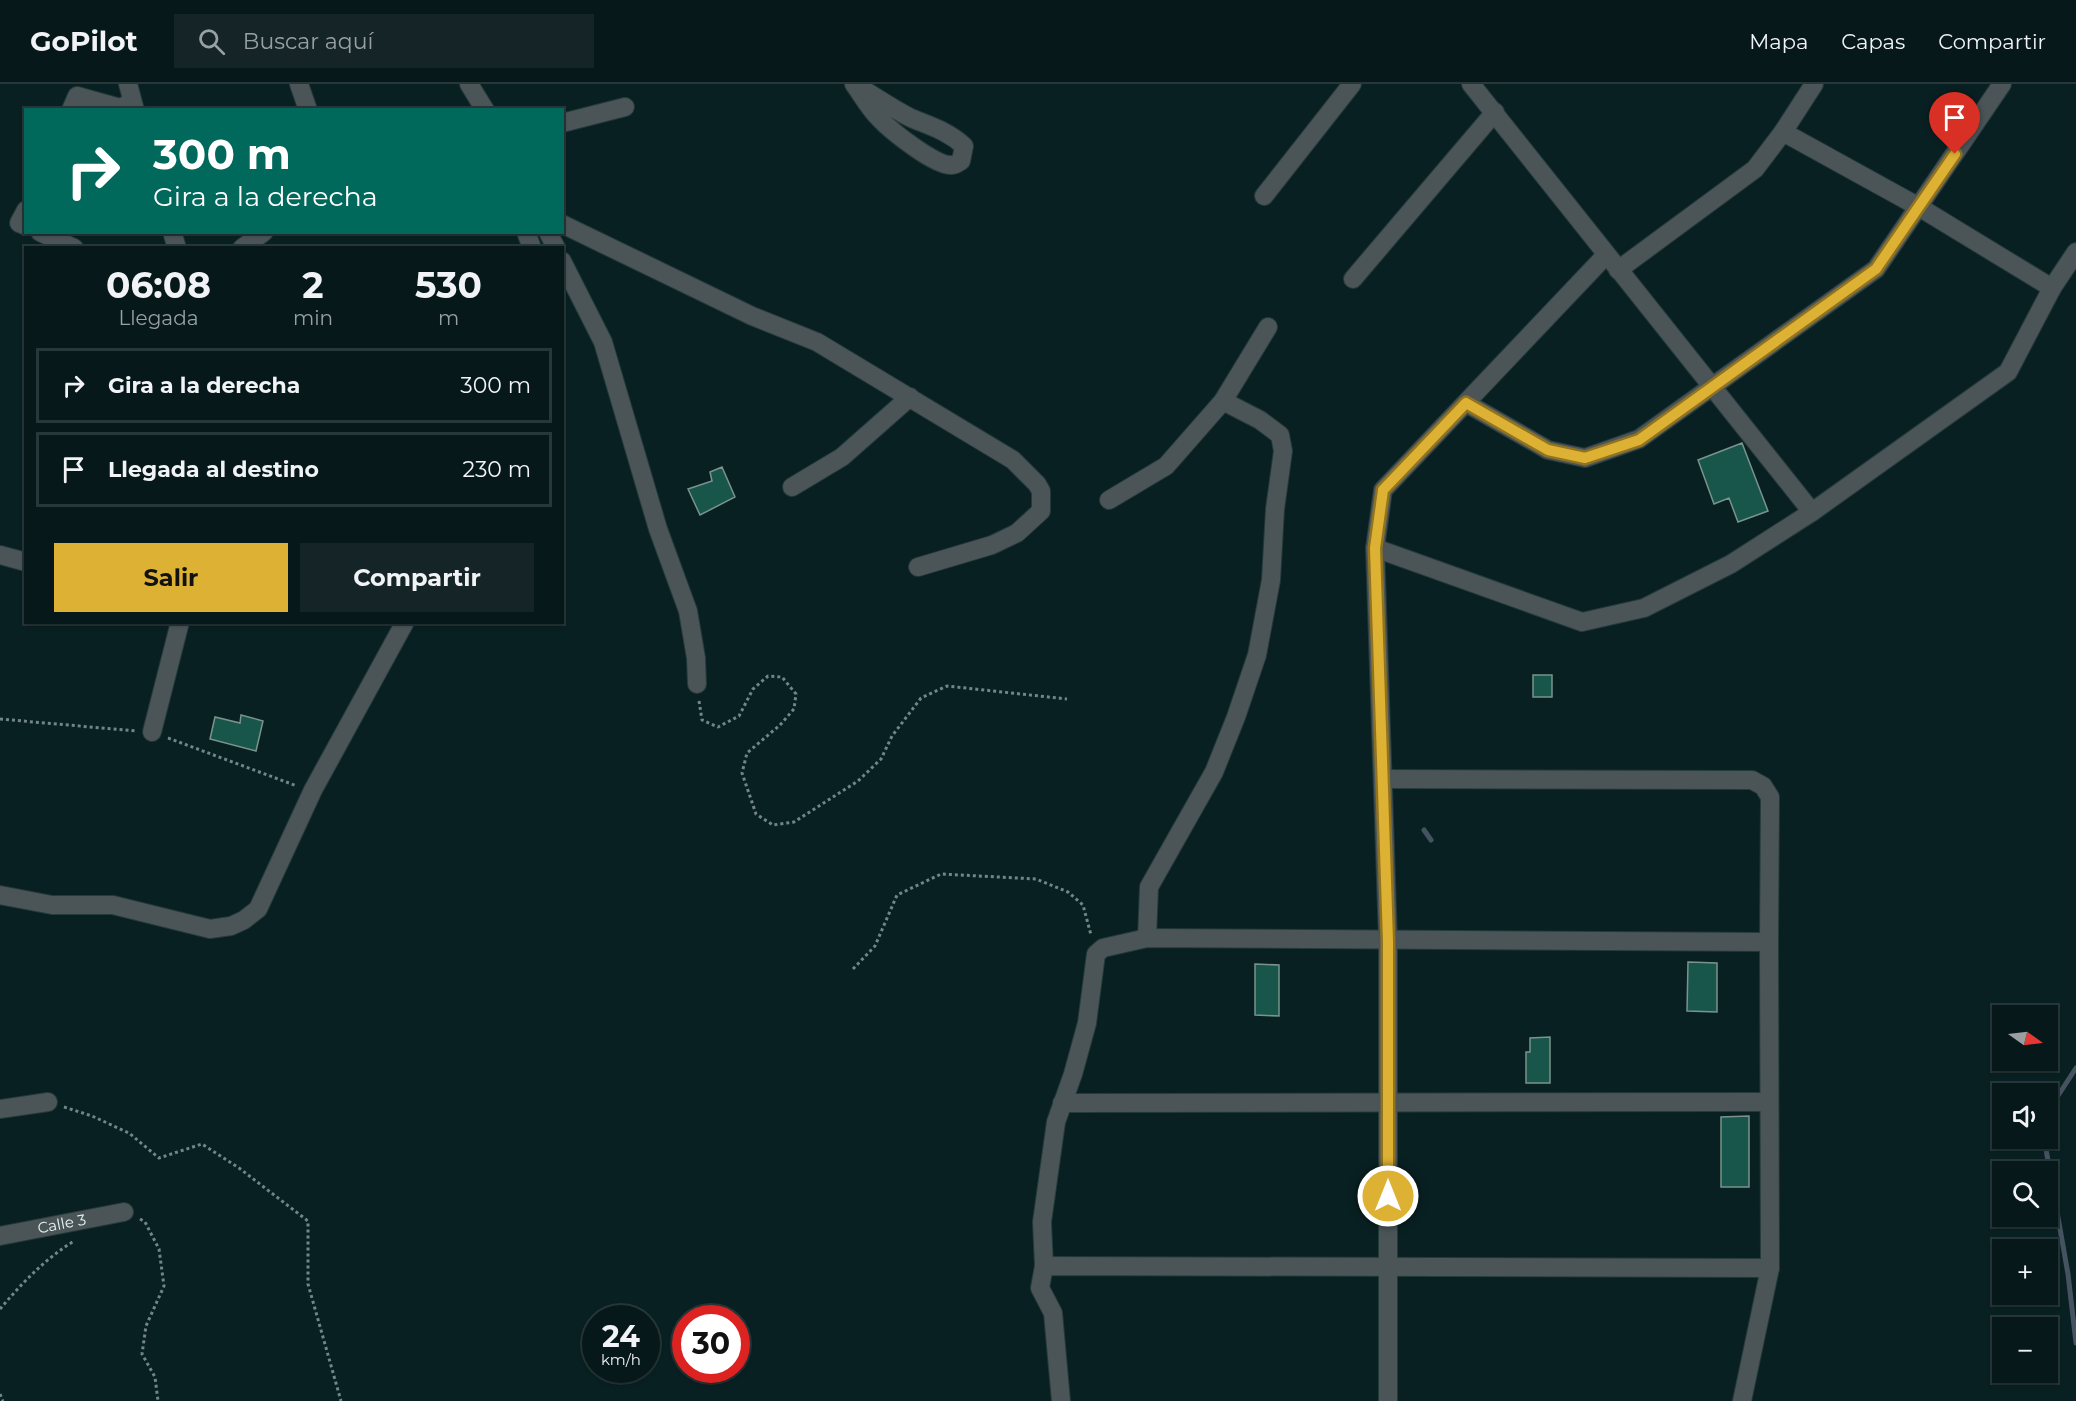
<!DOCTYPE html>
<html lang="es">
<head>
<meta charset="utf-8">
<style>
  :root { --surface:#07181a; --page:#152527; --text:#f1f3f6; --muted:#98a0a2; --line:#283739; --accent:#ddb133 }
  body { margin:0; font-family:Montserrat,sans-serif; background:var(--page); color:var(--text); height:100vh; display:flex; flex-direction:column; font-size:22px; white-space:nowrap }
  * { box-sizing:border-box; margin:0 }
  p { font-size:20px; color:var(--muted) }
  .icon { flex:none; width:33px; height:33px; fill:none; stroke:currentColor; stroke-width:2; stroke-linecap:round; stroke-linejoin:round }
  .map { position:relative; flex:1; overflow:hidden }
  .drawer { position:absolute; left:24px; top:162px; width:540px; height:378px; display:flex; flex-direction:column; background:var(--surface); border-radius:0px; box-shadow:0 2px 4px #0004,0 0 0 2px var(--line) }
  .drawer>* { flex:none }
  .banner { position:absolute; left:24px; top:24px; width:540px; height:126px; border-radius:0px; box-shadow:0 2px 4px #0004,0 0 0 2px var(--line); background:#00695c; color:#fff; overflow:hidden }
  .needle { width:39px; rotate:104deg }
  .controls { position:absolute; left:1992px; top:921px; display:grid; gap:12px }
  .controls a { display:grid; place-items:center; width:66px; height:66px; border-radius:0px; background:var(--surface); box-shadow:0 2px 4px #0004,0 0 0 2px var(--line); font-size:30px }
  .speed { position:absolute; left:582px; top:1221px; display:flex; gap:12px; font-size:30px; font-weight:700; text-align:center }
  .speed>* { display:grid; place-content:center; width:78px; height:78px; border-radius:50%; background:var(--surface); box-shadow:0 2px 4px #0004,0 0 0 2px var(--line); line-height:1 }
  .speed small { font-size:15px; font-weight:400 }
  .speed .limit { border:9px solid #d22; background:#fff; color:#111 }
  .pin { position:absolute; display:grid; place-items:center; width:51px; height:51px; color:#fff; margin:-62px -26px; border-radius:50% 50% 50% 0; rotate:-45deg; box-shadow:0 0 6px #0007 }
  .pin .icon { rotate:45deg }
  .me { position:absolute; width:66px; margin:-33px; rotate:0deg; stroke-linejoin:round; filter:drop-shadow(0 0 4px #0008) }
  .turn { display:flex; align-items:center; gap:21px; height:126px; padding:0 30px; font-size:27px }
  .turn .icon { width:78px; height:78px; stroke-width:2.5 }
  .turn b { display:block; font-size:42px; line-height:51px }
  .eta { display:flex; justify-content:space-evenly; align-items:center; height:102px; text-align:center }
  .eta b { font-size:36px; font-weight:700; line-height:42px }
  .action { display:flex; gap:12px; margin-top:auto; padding:12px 30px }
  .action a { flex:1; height:69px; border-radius:0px; background:var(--accent); color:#111; font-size:24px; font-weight:700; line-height:69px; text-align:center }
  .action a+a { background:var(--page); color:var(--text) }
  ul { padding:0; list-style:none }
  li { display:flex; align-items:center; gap:18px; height:75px; margin:0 12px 9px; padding:0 18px; border:3px solid var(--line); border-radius:0px }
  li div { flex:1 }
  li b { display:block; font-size:22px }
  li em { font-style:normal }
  header { display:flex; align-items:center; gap:36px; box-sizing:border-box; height:84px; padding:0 30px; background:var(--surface); border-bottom:2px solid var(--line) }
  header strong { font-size:28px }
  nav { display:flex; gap:33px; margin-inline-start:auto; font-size:21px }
  .search { width:420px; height:54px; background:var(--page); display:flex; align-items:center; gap:15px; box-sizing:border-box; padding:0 21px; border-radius:0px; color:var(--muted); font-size:22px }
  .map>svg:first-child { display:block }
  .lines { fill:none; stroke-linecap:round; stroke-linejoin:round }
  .stream { stroke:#455361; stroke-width:5 }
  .building { fill:#18564b; stroke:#7b938d; stroke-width:1.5 }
  .street-casing { stroke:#243a3b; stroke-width:20 }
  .path { stroke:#738587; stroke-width:3; stroke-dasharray:3 3; stroke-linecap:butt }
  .street { stroke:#4b5558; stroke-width:18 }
  .route-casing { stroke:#907321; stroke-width:15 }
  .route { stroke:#ddb133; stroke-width:10 }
  .labels { text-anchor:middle; stroke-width:4.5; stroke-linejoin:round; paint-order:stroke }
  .street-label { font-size:15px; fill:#e7f5f6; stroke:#020809 }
</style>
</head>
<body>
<header>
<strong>GoPilot</strong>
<div class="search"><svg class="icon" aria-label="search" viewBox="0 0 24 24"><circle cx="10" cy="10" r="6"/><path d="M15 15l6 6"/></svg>Buscar aquí</div>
<nav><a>Mapa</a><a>Capas</a><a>Compartir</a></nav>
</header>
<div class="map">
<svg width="2076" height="1317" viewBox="0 0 2076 1317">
  <rect width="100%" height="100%" fill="#092022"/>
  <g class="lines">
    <path class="stream" d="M1424 746 1431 756
      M2048 1027 2076 984
      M2044 1054 2068 1190 2076 1259"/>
  </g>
  <path class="building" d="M1742 359 1768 427 1738 438 1729 414 1714 420 1698 376Z
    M722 383 735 413 700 431 688 405 712 397 710 388Z
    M1533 591H1552V613H1533Z
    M241 631 263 637 256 667 210 655 215 633 240 639Z
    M1688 878 1717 879V928L1687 927Z
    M1255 880 1279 881V932L1255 931Z
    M1550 953V999H1526V968H1530V954Z
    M1749 1032V1103H1721V1033Z"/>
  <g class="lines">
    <g class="street-casing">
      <g id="street">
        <path d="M128 0 135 26"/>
        <path d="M299 0 308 26"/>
        <path d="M469 0 485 26"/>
        <path d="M854 0C862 11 869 24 879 34 890 46 936 83 952 81 955 81 958 79 961 77L964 62C948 47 930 42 911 34 891 24 873 11 854 0"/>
        <path d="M1471 0 1812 428"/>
        <path d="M71 26 77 12 120 24 132 18"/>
        <path d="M562 39 625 23"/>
        <path d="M1783 48 1919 123 2052 204"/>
        <path d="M1264 112 1352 0"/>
        <path d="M26 126 19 139 26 142"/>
        <path d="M562 140 752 232 817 258 1013 376 1037 400 1041 407V427L1017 449 992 461 918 483"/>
        <path d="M40 148 74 164"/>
        <path d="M172 148 177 164"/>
        <path d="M526 148 532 164"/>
        <path d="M548 148 556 164"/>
        <path d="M242 164 264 148"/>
        <path d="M562 177 603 258 658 445 688 527 696 574 697 600"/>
        <path d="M1618 186 1755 85 1783 48 1814 0"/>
        <path d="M1353 195 1495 28"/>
        <path d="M1466 319 1548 366 1585 374 1639 355 1876 185 2002 0"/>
        <path d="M792 403 842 373 910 313"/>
        <path d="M1109 416 1166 382 1223 317 1268 243"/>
        <path d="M1375 464 1582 538 1644 524 1731 480 1812 428 2008 288 2052 204 2076 168"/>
        <path d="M0 471 26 478"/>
        <path d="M152 648 180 538"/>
        <path d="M1383 695 1752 696 1763 702 1770 713 1769 858 1770 1184 1742 1317"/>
        <path d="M0 811 52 821H113L210 845 231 842 244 836 258 825 313 706 405 538"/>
        <path d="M1147 854 1149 803 1214 688 1236 633 1257 571 1271 496 1275 425 1283 367 1280 351 1260 336 1223 317"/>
        <path d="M1062 1019 1769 1018"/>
        <path d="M0 1025 48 1018"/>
        <path id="s1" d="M0 1152 124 1128"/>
        <path d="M1044 1182 1042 1138 1056 1038 1073 990 1087 939 1096 870 1103 864 1147 854 1769 858"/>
        <path d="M1061 1317 1053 1229 1040 1204 1044 1182 1770 1184"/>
        <path d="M1388 1317V857L1375 464 1383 406 1606 171"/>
      </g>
    </g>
    <path class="path" d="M699 617 702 636 718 643 739 632 753 605 768 592 782 593 796 610 794 625 780 641 747 669 742 689 756 730 773 741 794 738 858 697 881 675 892 652 921 614 947 602 1067 615
      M0 635 136 647
      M168 654 297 702
      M853 885 875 862 897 811 941 790 1036 795 1068 808 1083 821 1091 851
      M64 1023 92 1032 129 1049 159 1074 202 1060 239 1084 308 1137V1200L341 1317
      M140 1135 145 1138 159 1165 164 1202 146 1242 142 1270 155 1293 158 1317
      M0 1225C22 1199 45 1175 74 1157
      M0 1310 3 1317"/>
    <use href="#street" class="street"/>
  </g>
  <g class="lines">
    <g class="route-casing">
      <path id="route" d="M1388 1112V857L1375 464 1383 406 1466 319 1548 366 1585 374 1639 356 1876 185 1955 70"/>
    </g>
    <use href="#route" class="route"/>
  </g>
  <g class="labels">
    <g class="street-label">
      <text dy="5" stroke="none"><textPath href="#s1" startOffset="63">Calle 3</textPath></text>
    </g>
  </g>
</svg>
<div class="controls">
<a><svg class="needle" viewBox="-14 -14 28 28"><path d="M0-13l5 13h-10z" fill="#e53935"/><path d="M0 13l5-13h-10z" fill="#98a0a2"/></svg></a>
<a><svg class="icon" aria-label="sound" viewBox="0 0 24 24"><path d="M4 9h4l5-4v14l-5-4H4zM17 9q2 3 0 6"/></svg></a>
<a><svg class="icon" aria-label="search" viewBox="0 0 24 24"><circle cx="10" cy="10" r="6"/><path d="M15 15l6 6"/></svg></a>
<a>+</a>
<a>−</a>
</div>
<div class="speed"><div>24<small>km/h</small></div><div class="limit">30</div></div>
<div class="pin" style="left:1955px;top:70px;background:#d93025"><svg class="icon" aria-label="arrive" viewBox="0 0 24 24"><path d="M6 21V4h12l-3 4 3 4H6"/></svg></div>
<svg class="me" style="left:1388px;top:1112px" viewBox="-20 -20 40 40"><circle r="17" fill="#ddb133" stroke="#fff" stroke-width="3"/><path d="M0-11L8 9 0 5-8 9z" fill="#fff"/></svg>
<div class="banner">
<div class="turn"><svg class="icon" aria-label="right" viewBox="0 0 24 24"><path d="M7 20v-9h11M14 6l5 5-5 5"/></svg><div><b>300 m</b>Gira a la derecha</div></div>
</div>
<section class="drawer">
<div class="eta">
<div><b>06:08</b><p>Llegada</p></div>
<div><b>2</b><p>min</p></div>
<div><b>530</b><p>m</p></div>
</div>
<ul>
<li><svg class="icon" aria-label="right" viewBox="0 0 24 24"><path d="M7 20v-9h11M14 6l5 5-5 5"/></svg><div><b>Gira a la derecha</b></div><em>300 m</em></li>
<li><svg class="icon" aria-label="arrive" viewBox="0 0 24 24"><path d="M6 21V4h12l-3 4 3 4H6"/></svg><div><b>Llegada al destino</b></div><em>230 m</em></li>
</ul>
<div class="action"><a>Salir</a><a>Compartir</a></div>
</section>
</div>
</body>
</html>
